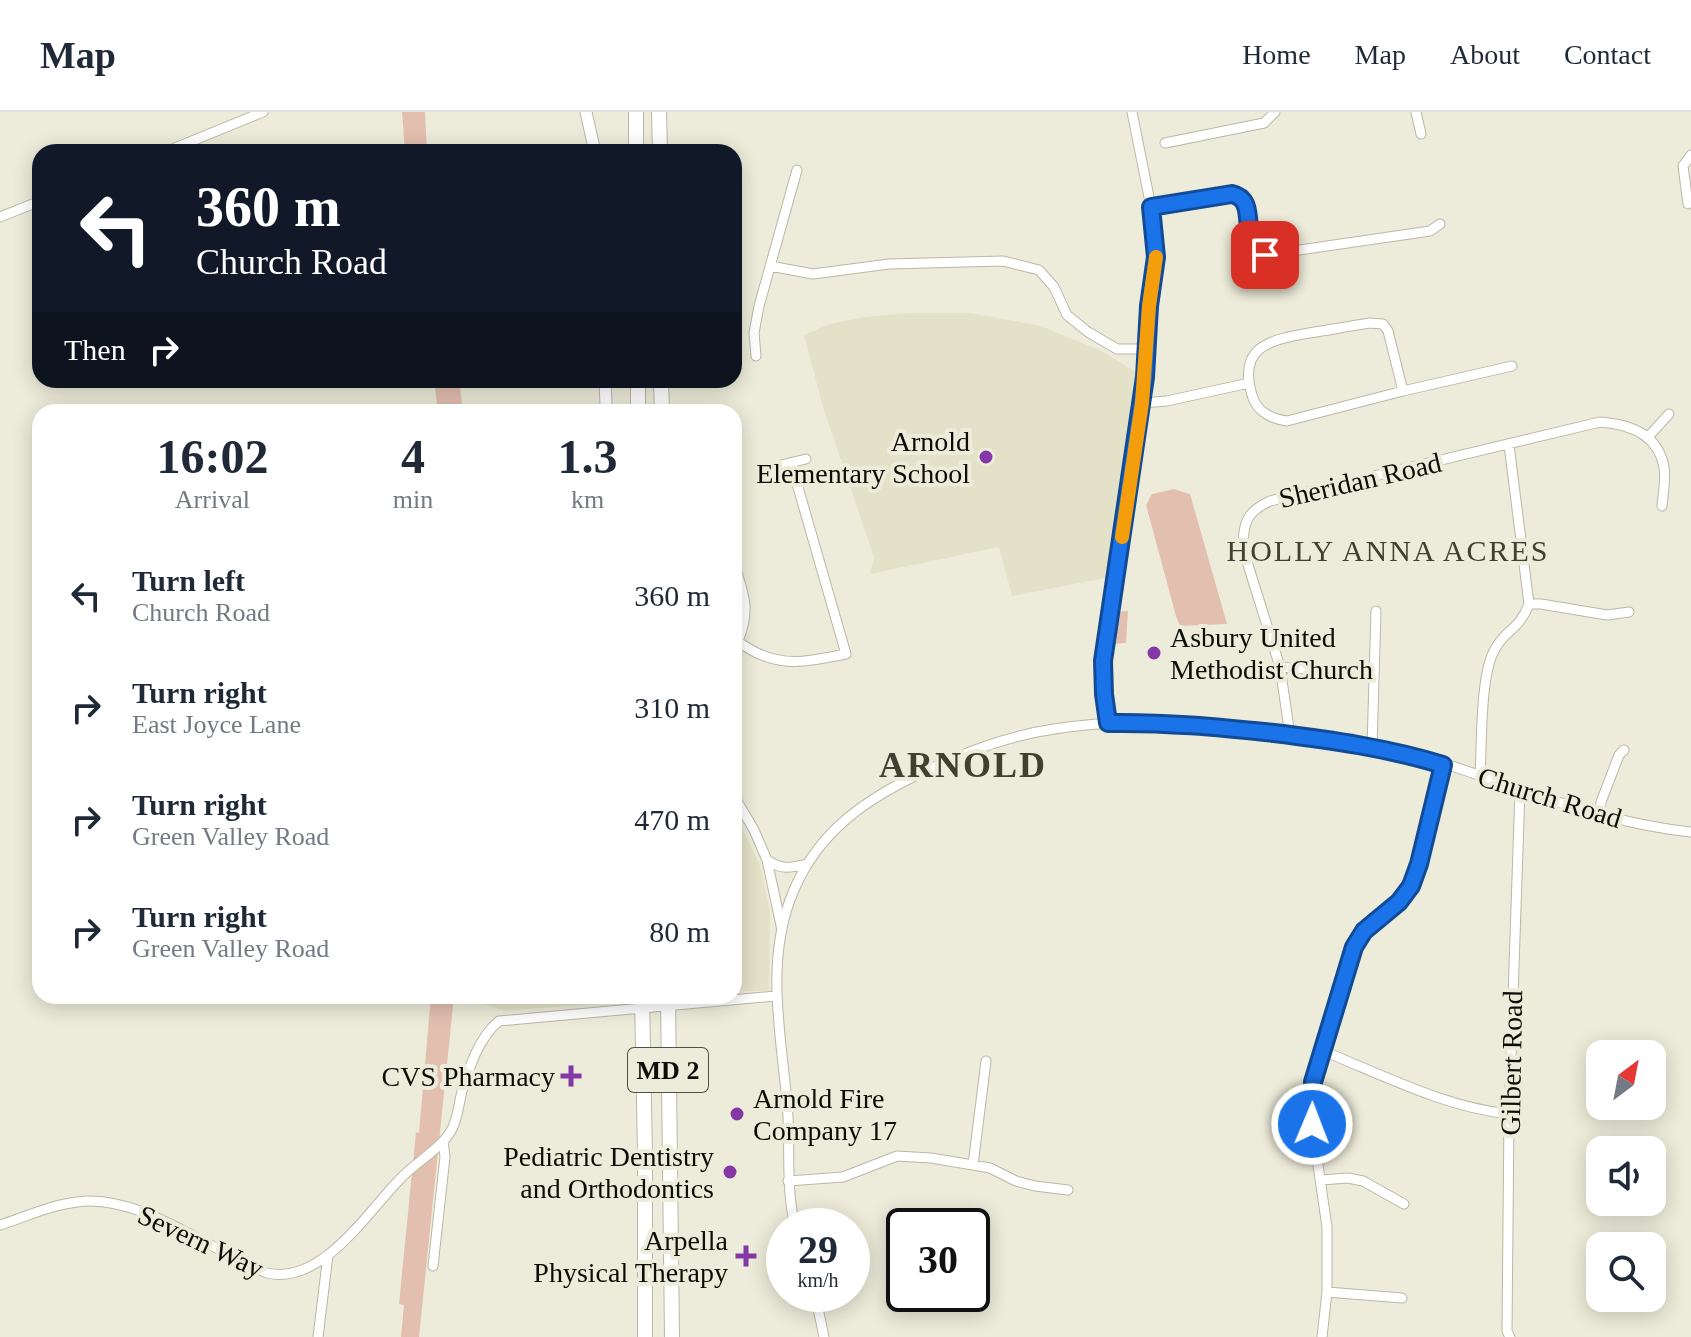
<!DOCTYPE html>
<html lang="en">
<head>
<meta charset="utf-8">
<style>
  :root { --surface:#fff; --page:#f6f6f7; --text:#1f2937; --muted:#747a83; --line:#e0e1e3 }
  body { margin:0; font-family:Georgia,serif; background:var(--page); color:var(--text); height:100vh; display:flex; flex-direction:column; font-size:30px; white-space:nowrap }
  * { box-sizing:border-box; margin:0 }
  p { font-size:26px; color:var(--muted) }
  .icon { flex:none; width:44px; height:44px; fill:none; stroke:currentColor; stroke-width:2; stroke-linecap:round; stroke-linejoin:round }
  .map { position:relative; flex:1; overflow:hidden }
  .sheet { position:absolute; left:32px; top:292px; width:710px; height:600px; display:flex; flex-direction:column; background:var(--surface); border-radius:24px; box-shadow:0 4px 20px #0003 }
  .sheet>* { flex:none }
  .top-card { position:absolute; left:32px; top:32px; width:710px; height:244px; border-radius:24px; box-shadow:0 4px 20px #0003; background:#111827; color:#fff; overflow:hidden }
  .needle { width:52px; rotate:32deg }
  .tools { position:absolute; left:1586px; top:928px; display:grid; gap:16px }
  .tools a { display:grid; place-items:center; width:80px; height:80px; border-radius:16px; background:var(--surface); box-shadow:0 4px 20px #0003; font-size:40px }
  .speed { position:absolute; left:766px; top:1096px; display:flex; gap:16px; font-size:40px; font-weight:700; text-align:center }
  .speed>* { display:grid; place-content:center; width:104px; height:104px; border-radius:50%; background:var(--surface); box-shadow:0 4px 20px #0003; line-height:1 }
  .speed small { font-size:20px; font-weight:400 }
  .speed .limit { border:4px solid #111; border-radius:12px; background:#fff; color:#111 }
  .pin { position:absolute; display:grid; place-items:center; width:68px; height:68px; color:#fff; margin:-34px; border-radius:16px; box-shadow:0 4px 12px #0006 }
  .me { position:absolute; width:88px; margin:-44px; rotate:1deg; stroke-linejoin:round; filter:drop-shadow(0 0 6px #0008) }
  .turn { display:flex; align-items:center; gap:28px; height:168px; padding:0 32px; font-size:36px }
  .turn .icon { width:104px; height:104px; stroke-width:2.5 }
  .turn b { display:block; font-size:56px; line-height:68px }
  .then { display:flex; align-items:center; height:76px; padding:0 32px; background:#0003; gap:16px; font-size:30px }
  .eta { display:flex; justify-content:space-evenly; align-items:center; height:136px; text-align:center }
  .eta b { font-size:48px; font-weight:700; line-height:56px }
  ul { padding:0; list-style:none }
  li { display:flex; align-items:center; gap:24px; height:112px; padding:0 32px }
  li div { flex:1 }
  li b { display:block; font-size:30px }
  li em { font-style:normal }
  header { display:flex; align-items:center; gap:48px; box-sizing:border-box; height:112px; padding:0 40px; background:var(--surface); border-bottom:2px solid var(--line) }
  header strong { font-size:38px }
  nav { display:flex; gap:44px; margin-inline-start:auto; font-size:28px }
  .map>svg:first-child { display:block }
  .built { fill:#e3e2c8 }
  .green { fill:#e3bfaf }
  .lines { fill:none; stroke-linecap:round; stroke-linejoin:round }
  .minor-casing { stroke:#b9b8a7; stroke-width:11 }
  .tertiary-casing { stroke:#b9b8a7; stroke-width:13 }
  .trunk-casing { stroke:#b9b8a7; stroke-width:16 }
  .minor { stroke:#fff; stroke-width:9 }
  .tertiary { stroke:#fff; stroke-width:11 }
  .trunk { stroke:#fff; stroke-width:14 }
  .route-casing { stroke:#114b97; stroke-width:20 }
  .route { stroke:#1a73e8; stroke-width:14 }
  .slow { stroke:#f59e0b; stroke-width:14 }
  .poi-dot { fill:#8437a7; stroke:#edecda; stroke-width:3 }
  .labels { text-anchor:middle; stroke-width:8; stroke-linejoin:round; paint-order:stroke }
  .shield { fill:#edecda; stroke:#505046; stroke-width:2 }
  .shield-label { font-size:26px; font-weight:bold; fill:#0d0d07 }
  .poi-label { font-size:28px; fill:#0d0d07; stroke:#edecda; text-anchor:end }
  .street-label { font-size:28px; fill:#0d0d07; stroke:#edecda }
  .neighbourhood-label { font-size:30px; letter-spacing:2px; fill:#403f31; stroke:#edecda }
  .district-label { font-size:36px; font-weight:bold; letter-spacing:2px; fill:#403f31; stroke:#edecda }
</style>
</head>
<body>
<header>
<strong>Map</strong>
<nav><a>Home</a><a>Map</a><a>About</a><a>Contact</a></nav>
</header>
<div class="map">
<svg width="1691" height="1225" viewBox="0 0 1691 1225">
  <rect width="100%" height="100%" fill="#edecda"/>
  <path class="built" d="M909 201H970L1041 214 1099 238 1145 265 1110 465 1012 484 999 435 870 462 874 445 823 295 804 223 830 212 863 205Z
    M734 699 760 754 770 799 769 879H734Z
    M458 884H632V889L506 899 457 885Z"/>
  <path class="green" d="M402 0H425L427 40H405Z
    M434 268H459L463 300H438Z
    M1174 377 1190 382 1227 512 1180 514 1176 504 1146 393 1152 382Z
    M1128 499 1126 531 1112 532 1115 500Z
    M431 884H454L419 1225H401L404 1193 399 1192 416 1020 419 1021Z"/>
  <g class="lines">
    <g class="minor-casing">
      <path id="minor" d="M1416 0 1421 22
        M1165 31 1264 11 1275 0
        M165 40 263 0
        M1688 92 1683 54 1691 43
        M1151 95 1232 82C1261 87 1237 132 1265 143L1430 119 1440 112
        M0 105 40 89
        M770 154 813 162 889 152 1003 149 1039 158 1054 175 1067 203 1088 220 1117 237H1147
        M1370 211 1383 212 1388 219 1403 279 1287 309C1272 307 1258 300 1253 286 1236 235 1269 228 1309 221 1329 218 1350 214 1370 211Z
        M756 244 754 221 759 194 797 58
        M1403 279 1512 254
        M1142 291 1167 289 1249 271
        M1648 325 1669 302
        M777 354 806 347
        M734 451C744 484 751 496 738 529
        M1529 492H1541L1607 503 1629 500
        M734 528C742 532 749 537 757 541 789 556 813 548 846 542L791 351
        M1280 555 1374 562
        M1108 611 1104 582 1103 549 1142 291 1149 194 1156 145 1151 95 1132 0
        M1290 623 1280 555 1243 437C1243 411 1246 400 1270 389L1600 310C1630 312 1658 322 1664 355 1666 367 1663 382 1662 394
        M1372 635 1376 499
        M1480 663C1482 632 1480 562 1495 537 1505 518 1520 517 1529 492L1509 333
        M734 684 754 718 767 748 782 818
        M1600 701 1601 690 1619 643 1624 638
        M767 748C781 758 791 756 807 752
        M1323 939C1383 963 1444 995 1509 1002
        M973 1053 986 949
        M1321 1068 1348 1066 1363 1069 1404 1092
        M788 1069 843 1065 897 1044 931 1046 973 1053 990 1056 1016 1069 1035 1074 1068 1078
        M0 1113C25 1105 51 1093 77 1090 139 1081 211 1139 267 1161 322 1174 368 1099 401 1066 416 1050 444 1035 453 1015 458 1004 459 991 462 979 469 956 479 925 499 909L776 884
        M795 1114C785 1073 791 1032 787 990 781 923 766 853 790 788 813 725 859 691 917 663 961 642 1006 624 1054 617 1121 606 1190 611 1257 619 1303 624 1349 630 1394 639 1436 647 1478 663 1519 677 1575 696 1632 714 1691 720
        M433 1154 445 1045 443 1029
        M1327 1180 1402 1186
        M815 1182 824 1225
        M318 1225 328 1143
        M1322 1225 1327 1180V1115L1312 1012 1313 970 1354 835 1364 819 1399 790 1411 774 1419 752 1443 653
        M1510 1225 1507 1219 1509 1002 1520 678"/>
    </g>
    <g class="tertiary-casing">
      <path id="tertiary" d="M586 0 595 40
        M605 268 606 293 610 300"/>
    </g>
    <g class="trunk-casing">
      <path id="trunk" d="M636 0V40
        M659 0 660 40
        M638 268V300
        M661 268 662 300
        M642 884 645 1043V1225
        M668 884 672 1225"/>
    </g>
    <use href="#minor" class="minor"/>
    <use href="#tertiary" class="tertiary"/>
    <use href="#trunk" class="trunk"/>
  </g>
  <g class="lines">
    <g class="route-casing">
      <path id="route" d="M1265 143C1236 132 1261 88 1232 82L1151 95 1156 145 1149 194 1145 265 1103 549 1104 582 1108 611C1164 610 1218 615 1274 621 1331 628 1388 636 1443 653L1419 752 1411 774 1399 790 1364 819 1354 835 1313 970 1312 1012"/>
    </g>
    <use href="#route" class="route"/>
    <path class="slow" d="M1122 425 1142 291 1149 194 1156 145"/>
  </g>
  <g class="poi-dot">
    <circle cx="986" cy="345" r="8"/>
    <circle cx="1154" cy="541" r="8"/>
    <path d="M567 952h8v8h8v8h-8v8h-8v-8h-8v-8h8z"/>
    <circle cx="737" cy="1002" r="8"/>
    <circle cx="730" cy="1060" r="8"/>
    <path d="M742 1132h8v8h8v8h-8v8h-8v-8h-8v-8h8z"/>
  </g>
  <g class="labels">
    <rect class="shield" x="628" y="936" width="80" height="44" rx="6"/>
    <g class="shield-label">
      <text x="668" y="967">MD 2</text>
    </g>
    <g class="poi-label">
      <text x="970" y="339">Arnold<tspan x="970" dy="32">Elementary School</tspan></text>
      <text x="1170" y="535" text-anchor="start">Asbury United<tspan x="1170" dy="32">Methodist Church</tspan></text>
      <text x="555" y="974">CVS Pharmacy</text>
      <text x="753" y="996" text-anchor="start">Arnold Fire<tspan x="753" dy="32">Company 17</tspan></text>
      <text x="714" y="1054">Pediatric Dentistry<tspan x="714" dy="32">and Orthodontics</tspan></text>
      <text x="728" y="1138">Arpella<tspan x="728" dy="32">Physical Therapy</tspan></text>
    </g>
    <g class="street-label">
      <text transform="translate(1360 368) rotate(-13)" y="10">Sheridan Road</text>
      <text transform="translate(1550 685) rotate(17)" y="10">Church Road</text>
      <text transform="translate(1511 951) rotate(-89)" y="10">Gilbert Road</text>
      <text transform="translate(201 1129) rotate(25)" y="10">Severn Way</text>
    </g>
    <g class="neighbourhood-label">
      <text x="1388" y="449">HOLLY ANNA ACRES</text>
    </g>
    <g class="district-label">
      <text x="963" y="665">ARNOLD</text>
    </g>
  </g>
</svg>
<div class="tools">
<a><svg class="needle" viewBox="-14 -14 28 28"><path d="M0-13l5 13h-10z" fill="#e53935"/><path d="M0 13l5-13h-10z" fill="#747a83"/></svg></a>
<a><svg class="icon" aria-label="sound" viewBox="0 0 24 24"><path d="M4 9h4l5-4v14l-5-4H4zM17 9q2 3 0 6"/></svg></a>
<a><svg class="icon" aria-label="search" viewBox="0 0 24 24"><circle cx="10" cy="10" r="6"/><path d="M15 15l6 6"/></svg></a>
</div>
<div class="speed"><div>29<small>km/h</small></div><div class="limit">30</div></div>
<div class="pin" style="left:1265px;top:143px;background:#d93025"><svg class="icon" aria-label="arrive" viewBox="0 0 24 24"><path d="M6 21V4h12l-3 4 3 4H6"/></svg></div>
<svg class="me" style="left:1312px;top:1012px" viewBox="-20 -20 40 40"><circle r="17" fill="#1a73e8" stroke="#fff" stroke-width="3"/><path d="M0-11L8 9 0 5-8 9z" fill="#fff"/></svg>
<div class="top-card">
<div class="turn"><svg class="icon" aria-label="left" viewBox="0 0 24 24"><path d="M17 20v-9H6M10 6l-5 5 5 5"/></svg><div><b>360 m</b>Church Road</div></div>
<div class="then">Then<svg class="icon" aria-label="right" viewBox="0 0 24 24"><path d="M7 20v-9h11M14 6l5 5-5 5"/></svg></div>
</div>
<section class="sheet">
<div class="eta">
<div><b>16:02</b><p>Arrival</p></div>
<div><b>4</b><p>min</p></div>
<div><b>1.3</b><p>km</p></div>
</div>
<ul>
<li><svg class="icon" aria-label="left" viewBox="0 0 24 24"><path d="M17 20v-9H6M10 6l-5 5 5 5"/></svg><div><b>Turn left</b><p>Church Road</p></div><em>360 m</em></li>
<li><svg class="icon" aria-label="right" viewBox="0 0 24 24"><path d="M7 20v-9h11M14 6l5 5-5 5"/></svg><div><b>Turn right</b><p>East Joyce Lane</p></div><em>310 m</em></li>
<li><svg class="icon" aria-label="right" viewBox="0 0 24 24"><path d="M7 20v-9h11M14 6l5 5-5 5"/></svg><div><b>Turn right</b><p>Green Valley Road</p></div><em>470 m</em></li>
<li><svg class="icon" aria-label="right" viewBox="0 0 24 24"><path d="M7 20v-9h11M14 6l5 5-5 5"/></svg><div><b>Turn right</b><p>Green Valley Road</p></div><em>80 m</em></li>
</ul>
</section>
</div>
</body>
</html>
